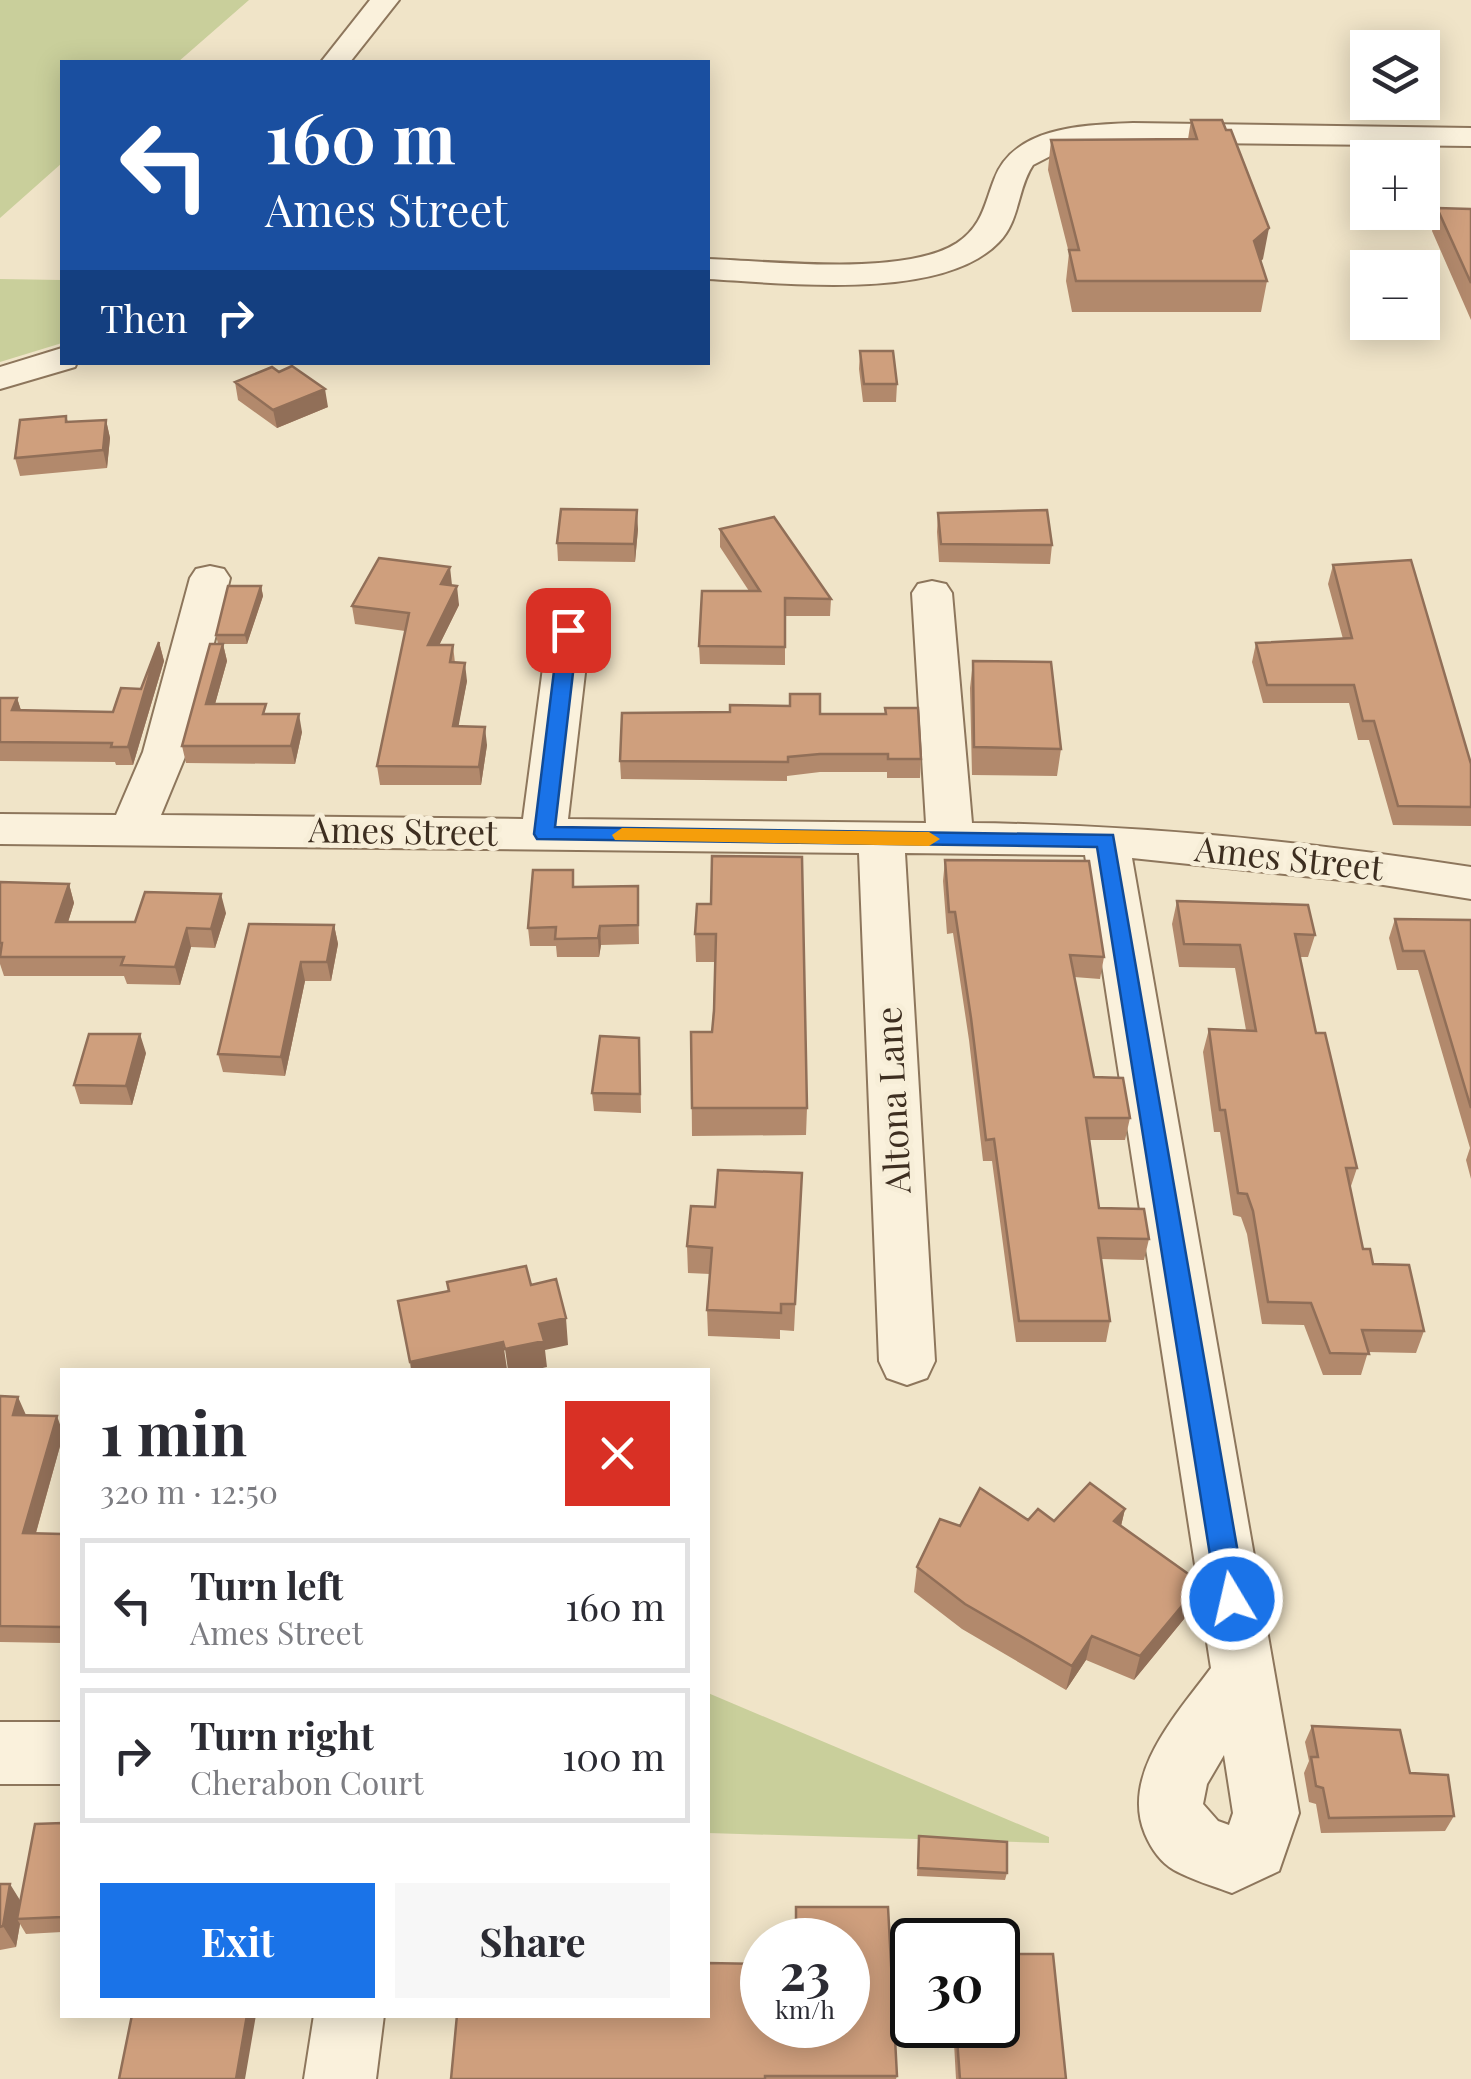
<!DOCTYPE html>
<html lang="en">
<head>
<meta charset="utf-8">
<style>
  :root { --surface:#fff; --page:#f7f7f7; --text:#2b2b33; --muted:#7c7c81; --line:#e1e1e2; --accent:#1a73e8 }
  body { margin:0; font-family:"Playfair Display",serif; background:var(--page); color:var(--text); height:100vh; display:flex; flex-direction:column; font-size:38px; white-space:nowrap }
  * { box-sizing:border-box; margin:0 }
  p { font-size:32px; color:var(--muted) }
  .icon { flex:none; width:55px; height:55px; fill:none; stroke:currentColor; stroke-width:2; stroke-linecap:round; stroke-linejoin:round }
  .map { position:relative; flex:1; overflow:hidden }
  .side { position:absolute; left:60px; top:1368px; width:650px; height:650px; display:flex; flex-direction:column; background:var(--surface); border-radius:0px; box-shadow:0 5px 25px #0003 }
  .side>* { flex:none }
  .top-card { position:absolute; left:60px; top:60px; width:650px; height:305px; border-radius:0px; box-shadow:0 5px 25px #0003; background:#1a4fa0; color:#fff; overflow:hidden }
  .tools { position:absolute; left:1350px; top:30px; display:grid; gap:20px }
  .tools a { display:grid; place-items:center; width:90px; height:90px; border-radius:0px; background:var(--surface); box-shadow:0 5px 25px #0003; font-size:50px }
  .speed { position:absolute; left:740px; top:1918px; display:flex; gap:20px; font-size:50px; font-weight:700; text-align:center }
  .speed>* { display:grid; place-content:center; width:130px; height:130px; border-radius:50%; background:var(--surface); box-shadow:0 5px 25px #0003; line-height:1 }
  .speed small { font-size:25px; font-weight:400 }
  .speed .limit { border:5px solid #111; border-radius:15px; background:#fff; color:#111 }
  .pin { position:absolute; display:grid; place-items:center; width:85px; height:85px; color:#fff; margin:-42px; border-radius:20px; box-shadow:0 5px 15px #0006 }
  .me { position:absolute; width:110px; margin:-55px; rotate:351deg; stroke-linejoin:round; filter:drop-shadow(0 0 8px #0008) }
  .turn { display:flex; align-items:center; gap:35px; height:210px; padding:0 40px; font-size:45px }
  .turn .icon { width:130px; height:130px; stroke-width:2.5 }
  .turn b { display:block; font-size:70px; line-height:85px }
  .then { display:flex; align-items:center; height:95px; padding:0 40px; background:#0003; gap:20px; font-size:38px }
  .round { display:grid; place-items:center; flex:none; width:105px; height:105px; border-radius:0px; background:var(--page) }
  .summary { display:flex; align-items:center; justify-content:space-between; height:170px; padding:0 40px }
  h1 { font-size:60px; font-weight:700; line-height:75px }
  .primary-button { display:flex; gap:20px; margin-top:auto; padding:20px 40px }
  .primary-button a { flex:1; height:115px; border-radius:0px; background:var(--accent); color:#fff; font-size:40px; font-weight:700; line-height:115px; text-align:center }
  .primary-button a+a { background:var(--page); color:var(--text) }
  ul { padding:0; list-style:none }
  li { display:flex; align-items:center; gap:30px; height:135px; margin:0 20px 15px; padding:0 20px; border:5px solid var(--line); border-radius:0px }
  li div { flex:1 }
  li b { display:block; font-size:38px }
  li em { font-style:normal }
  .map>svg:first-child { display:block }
  .green { fill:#c9cf9b }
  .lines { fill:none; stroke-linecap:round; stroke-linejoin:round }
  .minor-casing { stroke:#8d765c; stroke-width:4 }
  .minor { fill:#faf1dc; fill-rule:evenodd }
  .wall { fill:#b2896c }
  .shaded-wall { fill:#916f58 }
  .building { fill:#cf9f7d; stroke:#916f58; stroke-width:2.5 }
  .route { fill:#1a73e8; stroke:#114b97; stroke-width:2.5 }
  .slow { fill:#f59e0b }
  .labels { text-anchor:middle; stroke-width:10; stroke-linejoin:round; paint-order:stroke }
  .street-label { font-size:35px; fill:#3d2e20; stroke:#f7eed8 }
</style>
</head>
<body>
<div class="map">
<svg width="1471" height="2079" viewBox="0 0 1471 2079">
  <rect width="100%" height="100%" fill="#f0e4c8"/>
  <path class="green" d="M0 0H249L178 62H62V163L0 218Z
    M0 279 62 280V343L0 362Z
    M708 1693 1049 1837V1843L708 1833Z"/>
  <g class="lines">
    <g class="minor-casing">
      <path id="minor" d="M370 0H399L350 62H321Z
        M1133 123 1471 128V146L1113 142 1064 149 1033 165C1017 189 1020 221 999 242 942 302 784 283 708 279V259C771 261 904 277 957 243 982 226 984 206 994 180 1013 126 1085 125 1133 123Z
        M62 348V362H77L75 367 0 389V367Z
        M210 566 224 569 230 578 187 752 161 815 523 819 548 630 554 621 569 618 584 621 590 630 568 819 926 823 912 593 918 584 932 581 946 584 952 593 972 823C1139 825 1305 841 1471 867V899L1371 883 1132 858 1299 1813 1279 1871 1232 1893C1213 1886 1192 1880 1174 1870 1160 1862 1151 1848 1145 1834 1120 1774 1178 1713 1211 1668L1085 855 905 853 935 1361 927 1378 907 1385 887 1378 879 1361 859 853 0 844V814L116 815 143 752 190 578 196 569ZM1224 1755 1233 1813 1229 1825 1218 1821 1203 1804 1207 1784Z
        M0 1722H62V1784H0Z
        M314 2015H384L376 2079H304Z"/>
    </g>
    <use href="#minor" class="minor"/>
  </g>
  <path class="wall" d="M1191 120 1226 130 1263 259 1260 261 1267 281 1261 312H1072L1066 281 1069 253 1048 170 1051 140 1188 139Z
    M1437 208 1471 209V320L1432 231Z
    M860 351 897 384 896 402H863L859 369Z
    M235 382 328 407 277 428 238 400Z
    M66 416 68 422 106 420 110 438 107 468 20 476 15 458Z
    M938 513 1052 545 1050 564 939 562 937 532Z
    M638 529 635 562 558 561 557 543Z
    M720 529 831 599 830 616H785V665L700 664 699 646 749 591 720 547Z
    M1333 565 1471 764V826L1393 825 1369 740H1358L1349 703H1263L1252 662 1256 643 1343 639 1328 584Z
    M261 586 263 596 247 644H223L227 661 215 704 268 714 302 732 295 764 186 763 182 746 218 644 216 635Z
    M452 586 459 605 439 645H453L455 663 467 681 458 726 487 745 481 785H380L377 766 405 631 355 624 352 606Z
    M159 642 164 661 133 765H116L115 762 0 761V698H17L21 710 113 712 141 689Z
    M973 661 1061 749 1057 776 972 775 970 688Z
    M820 714 921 759 920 778H887V772H820L787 776V781L621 779 620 761Z
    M945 860 1104 957 1100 979 1074 977 1094 1077 1130 1118 1125 1140H1089L1099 1208 1149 1239 1144 1260 1101 1259 1110 1321 1106 1342H1016L992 1161H983L969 1040 953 933 947 934 943 881Z
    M0 882 69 884 74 903 68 922H135L226 913 215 948 191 947 180 985 127 984 124 976H4L0 964Z
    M638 886 639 944 601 945 599 957H557L556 946H530L528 928 574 887Z
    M1177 901 1315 935 1308 957H1300L1316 1033 1357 1168 1350 1189 1363 1249 1424 1331 1416 1353 1368 1352 1361 1375H1323L1304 1325 1262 1324 1247 1234 1241 1217 1233 1215 1220 1132H1214L1203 1052 1209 1029 1246 1030 1235 968 1179 967 1172 924Z
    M711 904 807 1108 806 1135 692 1136 691 1032H712L715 962H696L695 934Z
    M1395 919 1471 920V1179L1466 1160 1470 1148 1418 970H1397L1389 938Z
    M334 925 338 944 331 981H305L285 1076 223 1072 218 1054Z
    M146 1053 132 1105 80 1104 74 1085Z
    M640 1056 641 1113 594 1111 592 1093Z
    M802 1173 794 1331 780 1330V1339L708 1336 707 1310 710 1274 688 1273 687 1246 715 1207Z
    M0 1396 25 1416 62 1430V1439L36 1533 62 1534V1643L0 1642Z
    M1125 1509 1121 1526 1201 1583 1193 1608 1134 1680 1086 1660 1066 1690 962 1629 914 1592 917 1567 960 1526 1028 1520 1054 1521Z
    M1312 1726 1410 1773 1454 1816 1445 1831 1321 1833 1316 1804 1309 1802 1304 1773 1309 1761 1305 1742Z
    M62 1823V1932L26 1934 20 1924 16 1947 0 1950V1884L21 1902Z
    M919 1836 1007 1873 1005 1880 917 1876Z
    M953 2025H998L1066 2079H956Z
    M897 2076 896 2079H451Z"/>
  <path class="shaded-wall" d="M1269 228 1263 259 1248 272 1254 241Z
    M325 389 328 407 277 428 273 410Z
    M106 420 110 438 107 468 103 450Z
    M637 510 638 529 635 562 634 544Z
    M450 567 452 585 441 584Z
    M261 586 263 596 247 644 245 635Z
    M457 586 459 605 430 664 428 645Z
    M159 642 164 661 133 765 128 747Z
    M223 644 227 661 210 722 206 704Z
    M465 663 467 681 455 745 453 726Z
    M17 698 23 717 12 710Z
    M299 714 302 732 295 764 291 746Z
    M485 727 487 745 481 785 479 767Z
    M69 884 74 903 62 941 56 922Z
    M221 894 226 913 215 948 211 929Z
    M334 925 338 944 331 981 327 962Z
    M600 926 601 945 599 957 598 938Z
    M187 928 191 947 180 985 175 967Z
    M301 962 305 981 285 1076 281 1057Z
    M140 1034 146 1053 132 1105 126 1086Z
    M566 1318 568 1345 545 1350 547 1367 534 1370H508L505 1349 539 1324Z
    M503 1342 507 1369 500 1370H411L410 1362Z
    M18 1397 26 1415H13Z
    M57 1416 62 1430V1439L31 1550 23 1533Z
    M1125 1509 1119 1534 1114 1521Z
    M1201 1583 1193 1608 1134 1680 1140 1656Z
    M1092 1636 1086 1660 1066 1690 1072 1666Z
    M10 1884 23 1905 17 1919 20 1924 16 1947 3 1926Z
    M247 2015H256L245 2079H236Z"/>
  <path class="building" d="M1191 120H1222L1226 130H1231L1269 228 1254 241 1267 281H1076L1069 250H1079L1051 140 1197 139Z
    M1437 208 1471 209V283Z
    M860 351H893L897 384H864Z
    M292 366 325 389 273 410 235 382 272 367 279 372Z
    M66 416V422L106 420 103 450 15 458 20 420Z
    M561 509 637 510 634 544 557 543Z
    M1047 510 1052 545 941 544 938 513Z
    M774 517 831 599 785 598V647L699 646 702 591H760L720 529Z
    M379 558 450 567 441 584 457 586 428 645H453L450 662 465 663 453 726 485 727 479 767 377 766 409 613 352 606Z
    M1411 560 1471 764V807L1398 806 1374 721H1363L1354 685H1267L1256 643 1352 638 1333 565Z
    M228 586H261L245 635H216Z
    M159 642 128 747H111L112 743 0 742V698H17L12 710 113 712 121 688 141 689Z
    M210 644H223L206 704H266L263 714H299L291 746H182Z
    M973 661 1051 662 1061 749 974 747Z
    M790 694H820V714H886L885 708H918L921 759H888V754H820L788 757V762L620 761 622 713 730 712V705L790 706Z
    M712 856 802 857 807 1108H692L691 1032H712L714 1011 716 934H695L697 904H711Z
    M945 860 1089 861 1104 957 1070 955 1094 1077 1123 1078 1130 1118H1086L1099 1208 1144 1209 1149 1239 1098 1238 1110 1321H1019L994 1139 986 1140 971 1018 955 912H949Z
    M533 870H573V887L638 886V925L600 926 598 938 555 939 556 927 528 928Z
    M0 882 69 884 56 922H135L145 892 221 894 211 929 187 928 175 967 121 965 124 957H0L2 943H0Z
    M1177 901 1308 905 1315 935 1295 934 1316 1033H1325L1357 1168H1346L1363 1249H1370L1373 1264 1409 1265 1424 1331 1362 1330 1369 1354 1330 1353 1311 1303 1268 1302 1253 1211 1247 1194 1238 1193 1225 1110H1220L1209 1029 1256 1031 1240 945 1184 944Z
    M1395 919 1471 920V1108L1424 951H1403Z
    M249 924 334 925 327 962H301L281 1057 218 1054Z
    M89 1034H140L126 1086 74 1085Z
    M600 1036 639 1038 640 1094 592 1093Z
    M718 1170 802 1173 795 1304H781V1313L707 1310 712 1248 687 1246 691 1206 715 1207Z
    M526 1266 531 1285 556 1279 566 1318 539 1324 544 1341 505 1349 503 1342 410 1362 398 1301 449 1291 447 1282Z
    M0 1396 18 1397 13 1415 57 1416 23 1533 62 1534V1627L0 1626Z
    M1090 1483 1125 1509 1114 1521 1201 1583 1140 1656 1092 1636 1072 1666 965 1604 917 1567 940 1519 960 1526 980 1488 1028 1520 1038 1509 1054 1521Z
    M1312 1726 1400 1730 1410 1773 1448 1775 1454 1816 1329 1818 1323 1788 1316 1786 1311 1757H1318Z
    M62 1823V1917L17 1919 35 1824Z
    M919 1836 1007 1842V1873L918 1868Z
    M0 1884H10L3 1926 0 1927Z
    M796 1907H888L897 2076H765V2079H451L457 2015H708V1963L762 1964V2025H848V1940H796Z
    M998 1954H1053L1066 2079H960L956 2025H998Z
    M132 2015H247L236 2079H119Z"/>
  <path class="route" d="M568 625 578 630 555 827 1113 835 1246 1599 1241 1608 1232 1612 1222 1608 1217 1599 1097 847 537 839 534 834 559 630Z"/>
  <path class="slow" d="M622 828 929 832 940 839 929 846 615 840 612 835Z"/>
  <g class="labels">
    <g class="street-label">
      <text transform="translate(403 832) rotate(1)" y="12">Ames Street</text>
      <text transform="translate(1289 859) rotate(6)" y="12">Ames Street</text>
      <text transform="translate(894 1100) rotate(-93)" y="12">Altona Lane</text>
    </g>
  </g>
</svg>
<div class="tools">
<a><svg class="icon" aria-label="layers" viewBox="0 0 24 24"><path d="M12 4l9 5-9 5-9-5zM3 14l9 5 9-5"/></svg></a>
<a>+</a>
<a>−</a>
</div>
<div class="speed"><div>23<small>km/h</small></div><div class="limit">30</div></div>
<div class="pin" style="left:568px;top:630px;background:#d93025"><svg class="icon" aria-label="arrive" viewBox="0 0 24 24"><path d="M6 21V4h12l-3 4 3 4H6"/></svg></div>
<svg class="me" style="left:1232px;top:1599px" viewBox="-20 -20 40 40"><circle r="17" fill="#1a73e8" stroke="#fff" stroke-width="3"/><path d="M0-11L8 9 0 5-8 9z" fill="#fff"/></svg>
<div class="top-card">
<div class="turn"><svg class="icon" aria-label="left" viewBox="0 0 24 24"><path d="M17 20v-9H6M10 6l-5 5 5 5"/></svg><div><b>160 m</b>Ames Street</div></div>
<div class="then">Then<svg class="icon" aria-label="right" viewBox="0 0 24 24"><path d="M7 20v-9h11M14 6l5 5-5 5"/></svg></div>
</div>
<section class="side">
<div class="summary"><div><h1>1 min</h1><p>320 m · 12:50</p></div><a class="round" style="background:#d93025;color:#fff"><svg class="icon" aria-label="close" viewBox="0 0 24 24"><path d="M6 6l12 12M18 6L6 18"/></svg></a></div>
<ul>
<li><svg class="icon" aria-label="left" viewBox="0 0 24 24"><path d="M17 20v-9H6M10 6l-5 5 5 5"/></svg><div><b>Turn left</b><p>Ames Street</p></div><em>160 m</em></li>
<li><svg class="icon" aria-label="right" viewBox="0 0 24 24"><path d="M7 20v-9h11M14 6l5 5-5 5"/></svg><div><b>Turn right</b><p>Cherabon Court</p></div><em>100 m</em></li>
</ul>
<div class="primary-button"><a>Exit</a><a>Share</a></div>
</section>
</div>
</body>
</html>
